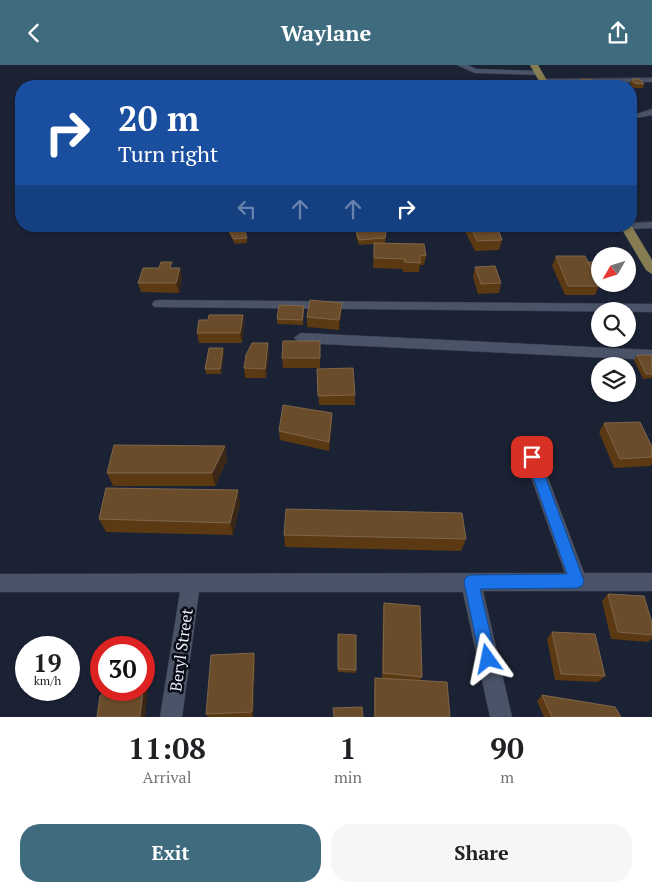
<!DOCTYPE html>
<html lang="en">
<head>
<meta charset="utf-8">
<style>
  :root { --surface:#fff; --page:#f6f6f6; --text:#202124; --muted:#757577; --accent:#3f6b7f }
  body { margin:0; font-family:"PT Serif",serif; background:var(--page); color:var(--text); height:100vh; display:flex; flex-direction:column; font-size:19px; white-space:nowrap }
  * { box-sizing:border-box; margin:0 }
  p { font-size:16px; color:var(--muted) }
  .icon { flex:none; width:28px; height:28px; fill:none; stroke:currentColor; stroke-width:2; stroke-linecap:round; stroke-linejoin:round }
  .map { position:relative; height:652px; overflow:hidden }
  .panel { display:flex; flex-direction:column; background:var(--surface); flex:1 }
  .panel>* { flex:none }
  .hud { position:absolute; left:15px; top:15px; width:622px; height:152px; border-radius:20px; box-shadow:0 1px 4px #0004; background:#1a4fa0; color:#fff; overflow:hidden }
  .needle { width:32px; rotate:231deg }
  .fabs { position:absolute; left:591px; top:182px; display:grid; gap:10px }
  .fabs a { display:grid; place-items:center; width:45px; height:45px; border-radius:50%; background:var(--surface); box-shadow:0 1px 4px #0004; font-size:25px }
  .speed { position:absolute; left:15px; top:571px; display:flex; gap:10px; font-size:25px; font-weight:700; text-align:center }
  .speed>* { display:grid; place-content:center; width:65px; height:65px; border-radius:50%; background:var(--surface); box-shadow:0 1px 4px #0004; line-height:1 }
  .speed small { font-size:12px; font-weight:400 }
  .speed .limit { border:8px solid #d22; background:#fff; color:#111 }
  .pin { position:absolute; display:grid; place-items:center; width:42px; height:42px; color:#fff; margin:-21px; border-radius:10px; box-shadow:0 2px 8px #0006 }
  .me { position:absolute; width:55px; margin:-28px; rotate:348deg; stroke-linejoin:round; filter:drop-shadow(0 0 4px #0008) }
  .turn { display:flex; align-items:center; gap:18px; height:105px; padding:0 20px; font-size:22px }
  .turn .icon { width:65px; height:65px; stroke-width:2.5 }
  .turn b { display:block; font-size:35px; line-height:42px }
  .lanes { display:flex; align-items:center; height:48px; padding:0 20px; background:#0003; justify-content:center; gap:25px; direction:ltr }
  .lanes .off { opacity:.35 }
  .eta { display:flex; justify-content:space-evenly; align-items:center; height:85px; text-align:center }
  .eta b { font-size:30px; font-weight:700; line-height:35px }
  .action { display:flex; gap:10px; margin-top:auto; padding:10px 20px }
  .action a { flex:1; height:58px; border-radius:20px; background:var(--accent); color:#fff; font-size:20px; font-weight:700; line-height:58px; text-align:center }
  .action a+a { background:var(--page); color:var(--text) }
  header { display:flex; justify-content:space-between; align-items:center; height:65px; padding:0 20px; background:var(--accent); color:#fff; font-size:22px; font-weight:700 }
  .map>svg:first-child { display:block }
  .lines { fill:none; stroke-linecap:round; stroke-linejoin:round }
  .minor-casing { stroke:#383d4c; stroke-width:1 }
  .major-casing { stroke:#383d4c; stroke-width:1 }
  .minor { fill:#4a5368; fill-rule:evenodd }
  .major { fill:#877d52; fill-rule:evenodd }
  .wall { fill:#5b3912 }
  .shaded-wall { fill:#3b2715 }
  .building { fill:#6a4c2b; stroke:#7e664b }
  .route { fill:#1a73e8; stroke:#114b97 }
  .labels { text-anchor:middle; stroke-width:5; stroke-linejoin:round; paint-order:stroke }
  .near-street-label { font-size:16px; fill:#e8eefb; stroke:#090c14 }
</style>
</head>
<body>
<header><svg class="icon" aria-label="back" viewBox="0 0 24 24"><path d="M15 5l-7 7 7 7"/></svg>Waylane<svg class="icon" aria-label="share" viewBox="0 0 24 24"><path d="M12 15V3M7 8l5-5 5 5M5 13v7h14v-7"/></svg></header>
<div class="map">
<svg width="652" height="652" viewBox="0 0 652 652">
  <rect width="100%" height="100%" fill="#1b2234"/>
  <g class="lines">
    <g class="minor-casing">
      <path id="minor" d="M457 0H468L476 4 539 6 543 8 539 10 475 8Z
        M652 13V17L543 18 539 16 543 14Z
        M652 44V50L631 54V46L636 49Z
        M652 157V163L631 164 625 161H631V158Z
        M159 235 652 239V247L154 242 152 239 154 236Z
        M301 268 652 285V295L301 278 294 273Z
        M532 385 538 387 540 392 584 508H652V526H483L512 652H490L463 527H199L182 652H160L180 527H0V509L565 508 524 392 526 387Z"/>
    </g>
    <g class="major-casing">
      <path id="major" d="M530 0H538L550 21H542Z
        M631 160 652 195V209L646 205 620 161Z"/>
    </g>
    <use href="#minor" class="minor"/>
    <use href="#major" class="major"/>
  </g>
  <path class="wall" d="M581 14 594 20 593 21H581L579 19Z
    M632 14 644 19 643 23H633L630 19Z
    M466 161H497L502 175 499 185 475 186 465 166Z
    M228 163 247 173V178L235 179 229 168Z
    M356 166H386L385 178H379L426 191 424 200H420L419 207H403V204L373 203 374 179 359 180 356 171Z
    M556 191 587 197H600V219H625L623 222 600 223 599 221 595 230H565L552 201Z
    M475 202 501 218 499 228 478 229 473 212Z
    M159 203H173L182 212 179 228 141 227 138 218Z
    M342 238 339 265 307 262V252Z
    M304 245 303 260 277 259V254Z
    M243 250 244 259 242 278H199L197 268Z
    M320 276V303H283L282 293Z
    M223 283 224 288 221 309H206L205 304Z
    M269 288 266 313H245L244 303Z
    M637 290H652V313L643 314 634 295Z
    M317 304 355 330V340H319Z
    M332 357 329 386 280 375 279 366Z
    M604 358 652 392V399L650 401 614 403 599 367Z
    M225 381 227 395 215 421H113L107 408Z
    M240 438 233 470 106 467 99 454Z
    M284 470 466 474 461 486 285 482Z
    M608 529 652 558V573L648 577 611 574 602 536Z
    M384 538 422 612 420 615 450 652H374V622L375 613H382L383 545Z
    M552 567 605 611 598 617 555 615 547 574Z
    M338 569 356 605V608L338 607Z
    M255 594 253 652H208L206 649Z
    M542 630 621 652H544L537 636Z"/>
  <path class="shaded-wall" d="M180 203 182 212 179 228 176 218Z
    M342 238 339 265V255Z
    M243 250 244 259 242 278 240 268Z
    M268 278 269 288 266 313 265 304Z
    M223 283 224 288 221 309 220 304Z
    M332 348V357L329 386V377Z
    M225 381 227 395 215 421 212 408Z
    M238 425 240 438 233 470 230 458Z
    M254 588 255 594 253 652 252 647Z
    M144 616 148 622 145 652H140L143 625H144Z"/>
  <path class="building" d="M581 14 592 15 594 20 583 18Z
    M632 14H639L644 19 634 18Z
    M470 161H497L502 175 477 176Z
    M228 163 244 164 247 173 234 174Z
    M356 166H386L385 173 359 175Z
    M374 178 424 179 426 191 420 190V198L404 197 406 194 374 193Z
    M556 191H585L599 221H568Z
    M161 197H172L170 203H180L176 218H138L143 203H159Z
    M587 197H600V209Z
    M495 201 501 218 481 219 475 202Z
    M310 235 342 238 339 255 307 252Z
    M279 240 304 241 302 255 277 254Z
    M209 250H243L240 268H197L199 255H208Z
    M283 276H320V293H282Z
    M252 278H268L265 304 244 303 246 290Z
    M209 283H223L220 304H205Z
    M637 290H652V309H646Z
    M353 303 355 330 318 331 317 304Z
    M283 340 332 348 329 377 279 366Z
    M640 357 652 382V392L620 394 604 358Z
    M114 380 225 381 212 408H107Z
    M106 423 238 425 230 458 99 454Z
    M286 444 462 448 466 474 284 470Z
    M608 529 644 531 652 558V570L618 567Z
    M384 538 420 541 422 612 383 608Z
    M552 567 595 569 605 611 561 609Z
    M338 569 356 570V605L338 604Z
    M254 588 252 647 206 649 211 590Z
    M375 613 447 617 450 652H375Z
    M106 625H143L140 652H97L100 631Z
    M542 630 615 642 621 652H552Z
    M362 642 363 652H334L333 643Z"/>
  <path class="route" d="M532 387 538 392 584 516 582 521 577 523 480 524 496 594 494 600 488 602 483 600 480 594 464 517 466 512 471 510 567 509 526 392Z"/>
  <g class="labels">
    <g class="near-street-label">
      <text transform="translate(181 585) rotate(-82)" y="6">Beryl Street</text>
    </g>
  </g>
</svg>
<div class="fabs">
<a><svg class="needle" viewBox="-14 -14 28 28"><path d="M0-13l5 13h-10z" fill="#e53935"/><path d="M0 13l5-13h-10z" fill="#757577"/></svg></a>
<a><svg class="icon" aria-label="search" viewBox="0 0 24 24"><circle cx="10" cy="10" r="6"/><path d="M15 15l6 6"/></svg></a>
<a><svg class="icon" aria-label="layers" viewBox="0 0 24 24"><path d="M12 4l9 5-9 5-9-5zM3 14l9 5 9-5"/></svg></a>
</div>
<div class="speed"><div>19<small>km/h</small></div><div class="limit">30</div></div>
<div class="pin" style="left:532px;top:392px;background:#d93025"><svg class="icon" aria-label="arrive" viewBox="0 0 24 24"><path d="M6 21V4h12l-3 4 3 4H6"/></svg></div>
<svg class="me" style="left:488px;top:594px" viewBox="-20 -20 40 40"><path d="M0-17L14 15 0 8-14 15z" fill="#1a73e8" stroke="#fff" stroke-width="4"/></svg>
<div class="hud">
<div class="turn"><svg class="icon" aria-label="right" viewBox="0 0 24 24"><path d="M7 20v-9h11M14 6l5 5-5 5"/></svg><div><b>20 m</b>Turn right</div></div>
<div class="lanes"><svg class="icon off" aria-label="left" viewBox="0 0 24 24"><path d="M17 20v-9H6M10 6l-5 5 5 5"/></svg><svg class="icon off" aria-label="ahead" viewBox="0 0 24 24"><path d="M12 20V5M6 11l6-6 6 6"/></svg><svg class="icon off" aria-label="ahead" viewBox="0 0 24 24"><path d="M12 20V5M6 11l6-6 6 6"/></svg><svg class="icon" aria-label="right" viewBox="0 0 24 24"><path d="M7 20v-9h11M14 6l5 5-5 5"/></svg></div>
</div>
</div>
<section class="panel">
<div class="eta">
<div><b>11:08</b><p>Arrival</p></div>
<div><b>1</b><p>min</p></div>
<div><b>90</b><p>m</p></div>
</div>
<div class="action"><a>Exit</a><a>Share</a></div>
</section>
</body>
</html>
